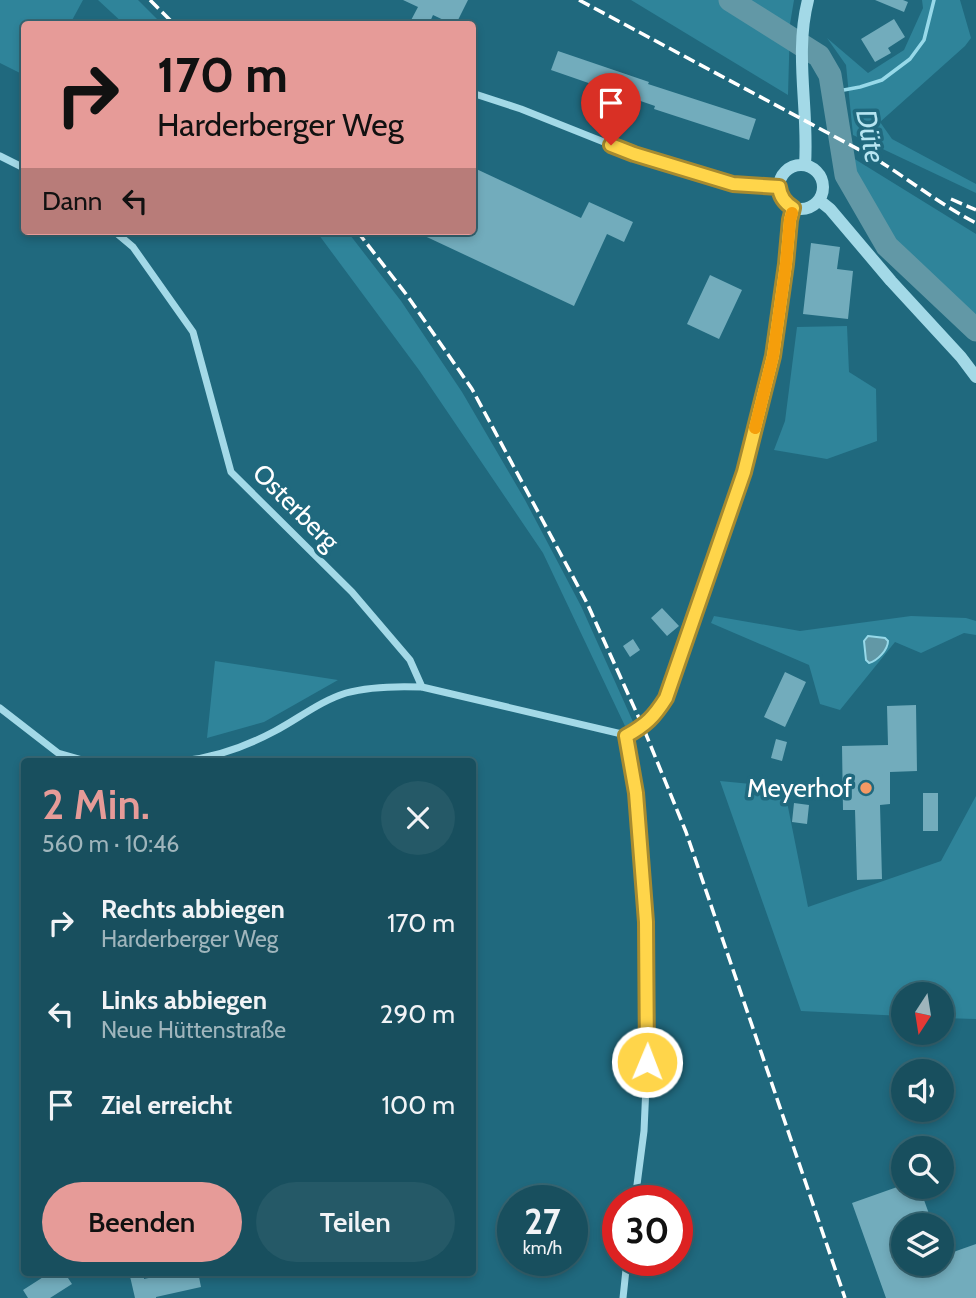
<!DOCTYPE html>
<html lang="de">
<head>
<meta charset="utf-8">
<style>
  :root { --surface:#184f5e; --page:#255967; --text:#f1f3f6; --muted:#9fb5bc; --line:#366673; --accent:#e69b98 }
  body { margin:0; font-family:Cabin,sans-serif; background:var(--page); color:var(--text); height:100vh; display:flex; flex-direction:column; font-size:26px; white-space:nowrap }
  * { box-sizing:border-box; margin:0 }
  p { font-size:23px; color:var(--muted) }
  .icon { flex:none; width:38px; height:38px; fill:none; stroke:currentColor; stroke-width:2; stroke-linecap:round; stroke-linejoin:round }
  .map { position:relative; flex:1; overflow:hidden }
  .panel { position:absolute; left:21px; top:758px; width:455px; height:518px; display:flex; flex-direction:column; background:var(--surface); border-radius:7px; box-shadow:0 4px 10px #0003,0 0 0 2px var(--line) }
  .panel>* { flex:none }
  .top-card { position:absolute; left:21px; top:21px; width:455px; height:214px; border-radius:7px; box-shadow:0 4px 10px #0003,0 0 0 2px var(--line); background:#e69b98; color:#111; overflow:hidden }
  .needle { width:46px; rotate:192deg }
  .buttons { position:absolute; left:891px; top:982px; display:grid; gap:14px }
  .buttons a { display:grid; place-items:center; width:63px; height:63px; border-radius:50%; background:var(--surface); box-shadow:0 4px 10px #0003,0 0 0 2px var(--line); font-size:35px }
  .speed { position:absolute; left:497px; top:1185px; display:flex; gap:14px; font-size:35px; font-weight:700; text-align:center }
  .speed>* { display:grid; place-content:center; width:91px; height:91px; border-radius:50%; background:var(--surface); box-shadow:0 4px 10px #0003,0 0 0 2px var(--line); line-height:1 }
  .speed small { font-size:18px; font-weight:400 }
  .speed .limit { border:10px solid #d22; background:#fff; color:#111 }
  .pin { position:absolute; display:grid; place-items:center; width:60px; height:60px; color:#fff; margin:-72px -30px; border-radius:50% 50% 50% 0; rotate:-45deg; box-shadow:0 0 7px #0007 }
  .pin .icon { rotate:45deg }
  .me { position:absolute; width:77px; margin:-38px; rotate:1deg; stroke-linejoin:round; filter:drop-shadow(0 0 5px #0008) }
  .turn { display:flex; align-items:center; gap:24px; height:147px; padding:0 21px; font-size:32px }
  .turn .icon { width:91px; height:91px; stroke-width:2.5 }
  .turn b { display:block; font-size:49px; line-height:60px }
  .then { display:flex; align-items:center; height:66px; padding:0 21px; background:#0003; gap:14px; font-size:26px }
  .round { display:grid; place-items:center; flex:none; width:74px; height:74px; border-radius:37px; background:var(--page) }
  .summary { display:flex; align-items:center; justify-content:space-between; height:119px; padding:0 21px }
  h1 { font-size:42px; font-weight:600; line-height:52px; color:var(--accent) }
  .button { display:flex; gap:14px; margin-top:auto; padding:14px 21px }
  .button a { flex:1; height:80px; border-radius:42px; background:var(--accent); color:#111; font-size:28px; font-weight:600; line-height:80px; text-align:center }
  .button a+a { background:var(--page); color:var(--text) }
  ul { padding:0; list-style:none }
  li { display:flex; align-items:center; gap:21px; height:91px; padding:0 21px }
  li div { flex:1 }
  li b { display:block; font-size:26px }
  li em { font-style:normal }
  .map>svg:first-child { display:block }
  .green { fill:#2f849a }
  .water { fill:#6298a6; stroke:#97d9e9; stroke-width:2 }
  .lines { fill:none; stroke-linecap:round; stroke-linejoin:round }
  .stream { stroke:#97d9e9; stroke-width:3.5 }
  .river { stroke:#6298a6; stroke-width:23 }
  .building { fill:#72acbc }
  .minor { stroke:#a3d9e7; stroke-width:7 }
  .tertiary { stroke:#a3d9e7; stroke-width:12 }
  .rail { stroke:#fff; stroke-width:3.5; stroke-dasharray:12 5; stroke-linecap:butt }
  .route-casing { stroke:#a68a30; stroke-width:18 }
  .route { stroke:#ffd54a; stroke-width:12 }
  .slow { stroke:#f59e0b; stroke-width:12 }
  .poi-dot { fill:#f59964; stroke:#20697e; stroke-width:2.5 }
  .labels { text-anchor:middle; stroke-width:7; stroke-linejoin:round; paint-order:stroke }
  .street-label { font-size:26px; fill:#fff; stroke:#20697e }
  .poi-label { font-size:26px; fill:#fff; stroke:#20697e; text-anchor:end }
  .water-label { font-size:28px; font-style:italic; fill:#b7e5f1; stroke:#20697e }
</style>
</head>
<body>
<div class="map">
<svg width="976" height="1298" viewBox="0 0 976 1298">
  <rect width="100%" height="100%" fill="#20697e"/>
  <path class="green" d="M0 0H83L70 24H24V75L0 63Z
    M98 0H138L162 24H124Z
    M631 0H794L790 24 788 95Z
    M922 0H960L971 38 965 46 880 122 892 139 976 184V193L853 135 846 65 827 38 868 73 904 50 923 8Z
    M853 158 976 234V318L893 241 858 184Z
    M316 231H347L401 301 462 392 525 500 581 606 634 724 625 726 543 553 419 370Z
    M847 326 849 372 876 389 877 441 827 459 774 450 785 421 797 327Z
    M714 616 800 631 911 616 966 618 976 621V635L964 633 921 653 895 642 840 710 820 704 809 665 711 623Z
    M215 661 338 680 264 722 207 738Z
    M720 781 784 787 808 907 941 861 976 796V1019L942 1018V994H903V1016L801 1011Z"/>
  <path class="water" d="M868 636 885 638 888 641C888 650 877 661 869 663L866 660 864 641Z"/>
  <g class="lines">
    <path class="stream" d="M833 92 860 87 882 80 910 59 924 40 934 0"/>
    <path class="river" d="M730 0 819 56 830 75 846 175 887 246 976 330"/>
  </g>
  <path class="building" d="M403 0H468L456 24H452L433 15 429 24H409L418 7Z
    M875 0H903L908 2 904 12Z
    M894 19 905 37 888 48 891 53 875 62 861 39Z
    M558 51 649 82 648 84 756 119 749 140 654 109 655 106 551 70Z
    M472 167 581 218 589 202 633 222 624 242 607 234 574 306 414 231H472Z
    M811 243 840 247 837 269 853 271 848 319 803 314Z
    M710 275 742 290 719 339 687 324Z
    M662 608 679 626 667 636 651 618Z
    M633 639 640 650 630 657 623 646Z
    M785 672 806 682 785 727 764 717Z
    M916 705 917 771 890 772V804L880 805 882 879 857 880 855 810H843L842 746 888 745 887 706Z
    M776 739 787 742 782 761 771 758Z
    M923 793H938V831H923Z
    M794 803 809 805 807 824 792 822Z
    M900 1186H919L933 1225H903V1264H942V1256L976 1244V1298H886L852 1203Z
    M51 1272H64L72 1284 50 1298H28L23 1290Z
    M129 1272H144V1279L167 1274V1272H198L201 1287 156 1297V1298H135Z"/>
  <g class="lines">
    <path class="minor" d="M472 93 521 109 634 154 733 184 779 187
      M0 156 24 168
      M114 231 133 247 193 332 231 472 352 592 410 660 422 687
      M0 708 58 753 86 761
      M626 735 636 793 646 922 648 1040 644 1131 635 1200
      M182 761C213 758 247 746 275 731 298 719 320 701 346 693 371 686 397 686 422 687L626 735C646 725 654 717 666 698L744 472 773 356 787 264 790 220 793 208
      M623 1298 627 1260"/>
    <path class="tertiary" d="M779 187a22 22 0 1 1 44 0a22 22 0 1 1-44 0Z
      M805 165C809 110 794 54 808 0
      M820 201 830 209 891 281 961 357 976 377"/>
    <path class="rail" d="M150 0 174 24
      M579 0 871 156C906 177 939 204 976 223
      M951 199 976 210
      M357 231 406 294 472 389 587 603 643 727 686 832 845 1298"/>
  </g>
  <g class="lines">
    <g class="route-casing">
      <path id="route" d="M611 145 634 154 733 184 779 187C780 197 785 203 793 208L790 220 786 264 773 356 744 472 666 698C654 717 646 725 626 736L636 793 646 922 647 1062"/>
    </g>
    <use href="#route" class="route"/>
    <path class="slow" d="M755 428 773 356 786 264 790 220 792 213"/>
  </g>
  <circle class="poi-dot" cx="866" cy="788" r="7"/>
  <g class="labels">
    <g class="street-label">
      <text transform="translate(296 507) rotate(45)" y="9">Osterberg</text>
    </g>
    <g class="poi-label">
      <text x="852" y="797">Meyerhof</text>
    </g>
    <g class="water-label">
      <text transform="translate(871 136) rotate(79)" y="10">Düte</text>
    </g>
  </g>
</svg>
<div class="buttons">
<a><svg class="needle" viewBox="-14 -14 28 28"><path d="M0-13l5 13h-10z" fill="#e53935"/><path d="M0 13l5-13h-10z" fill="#9fb5bc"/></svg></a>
<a><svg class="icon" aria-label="sound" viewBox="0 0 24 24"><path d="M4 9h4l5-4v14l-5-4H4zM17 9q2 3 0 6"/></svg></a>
<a><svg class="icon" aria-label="search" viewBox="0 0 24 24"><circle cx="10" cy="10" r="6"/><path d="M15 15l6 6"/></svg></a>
<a><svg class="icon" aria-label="layers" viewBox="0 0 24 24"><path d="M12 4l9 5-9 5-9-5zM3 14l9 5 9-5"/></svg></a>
</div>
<div class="speed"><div>27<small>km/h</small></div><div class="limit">30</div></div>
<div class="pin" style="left:611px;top:145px;background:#d93025"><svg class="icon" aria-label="arrive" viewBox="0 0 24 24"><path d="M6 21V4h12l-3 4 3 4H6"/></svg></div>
<svg class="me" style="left:647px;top:1062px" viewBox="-20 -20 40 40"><circle r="17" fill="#ffd54a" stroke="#fff" stroke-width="3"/><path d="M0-11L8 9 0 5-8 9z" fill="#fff"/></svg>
<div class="top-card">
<div class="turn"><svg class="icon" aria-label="right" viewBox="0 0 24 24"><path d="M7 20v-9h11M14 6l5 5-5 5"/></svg><div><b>170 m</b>Harderberger Weg</div></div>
<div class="then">Dann<svg class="icon" aria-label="left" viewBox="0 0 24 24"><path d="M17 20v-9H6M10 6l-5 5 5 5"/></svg></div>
</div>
<section class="panel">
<div class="summary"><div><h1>2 Min.</h1><p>560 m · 10:46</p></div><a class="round"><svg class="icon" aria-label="close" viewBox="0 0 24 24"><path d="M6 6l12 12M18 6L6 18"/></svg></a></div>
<ul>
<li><svg class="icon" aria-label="right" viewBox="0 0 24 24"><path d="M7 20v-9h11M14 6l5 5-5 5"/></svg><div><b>Rechts abbiegen</b><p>Harderberger Weg</p></div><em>170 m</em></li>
<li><svg class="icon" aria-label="left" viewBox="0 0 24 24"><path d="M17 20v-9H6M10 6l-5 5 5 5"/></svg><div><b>Links abbiegen</b><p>Neue Hüttenstraße</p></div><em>290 m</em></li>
<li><svg class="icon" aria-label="arrive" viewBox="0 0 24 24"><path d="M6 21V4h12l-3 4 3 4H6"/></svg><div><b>Ziel erreicht</b></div><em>100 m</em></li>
</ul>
<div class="button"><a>Beenden</a><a>Teilen</a></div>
</section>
</div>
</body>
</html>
